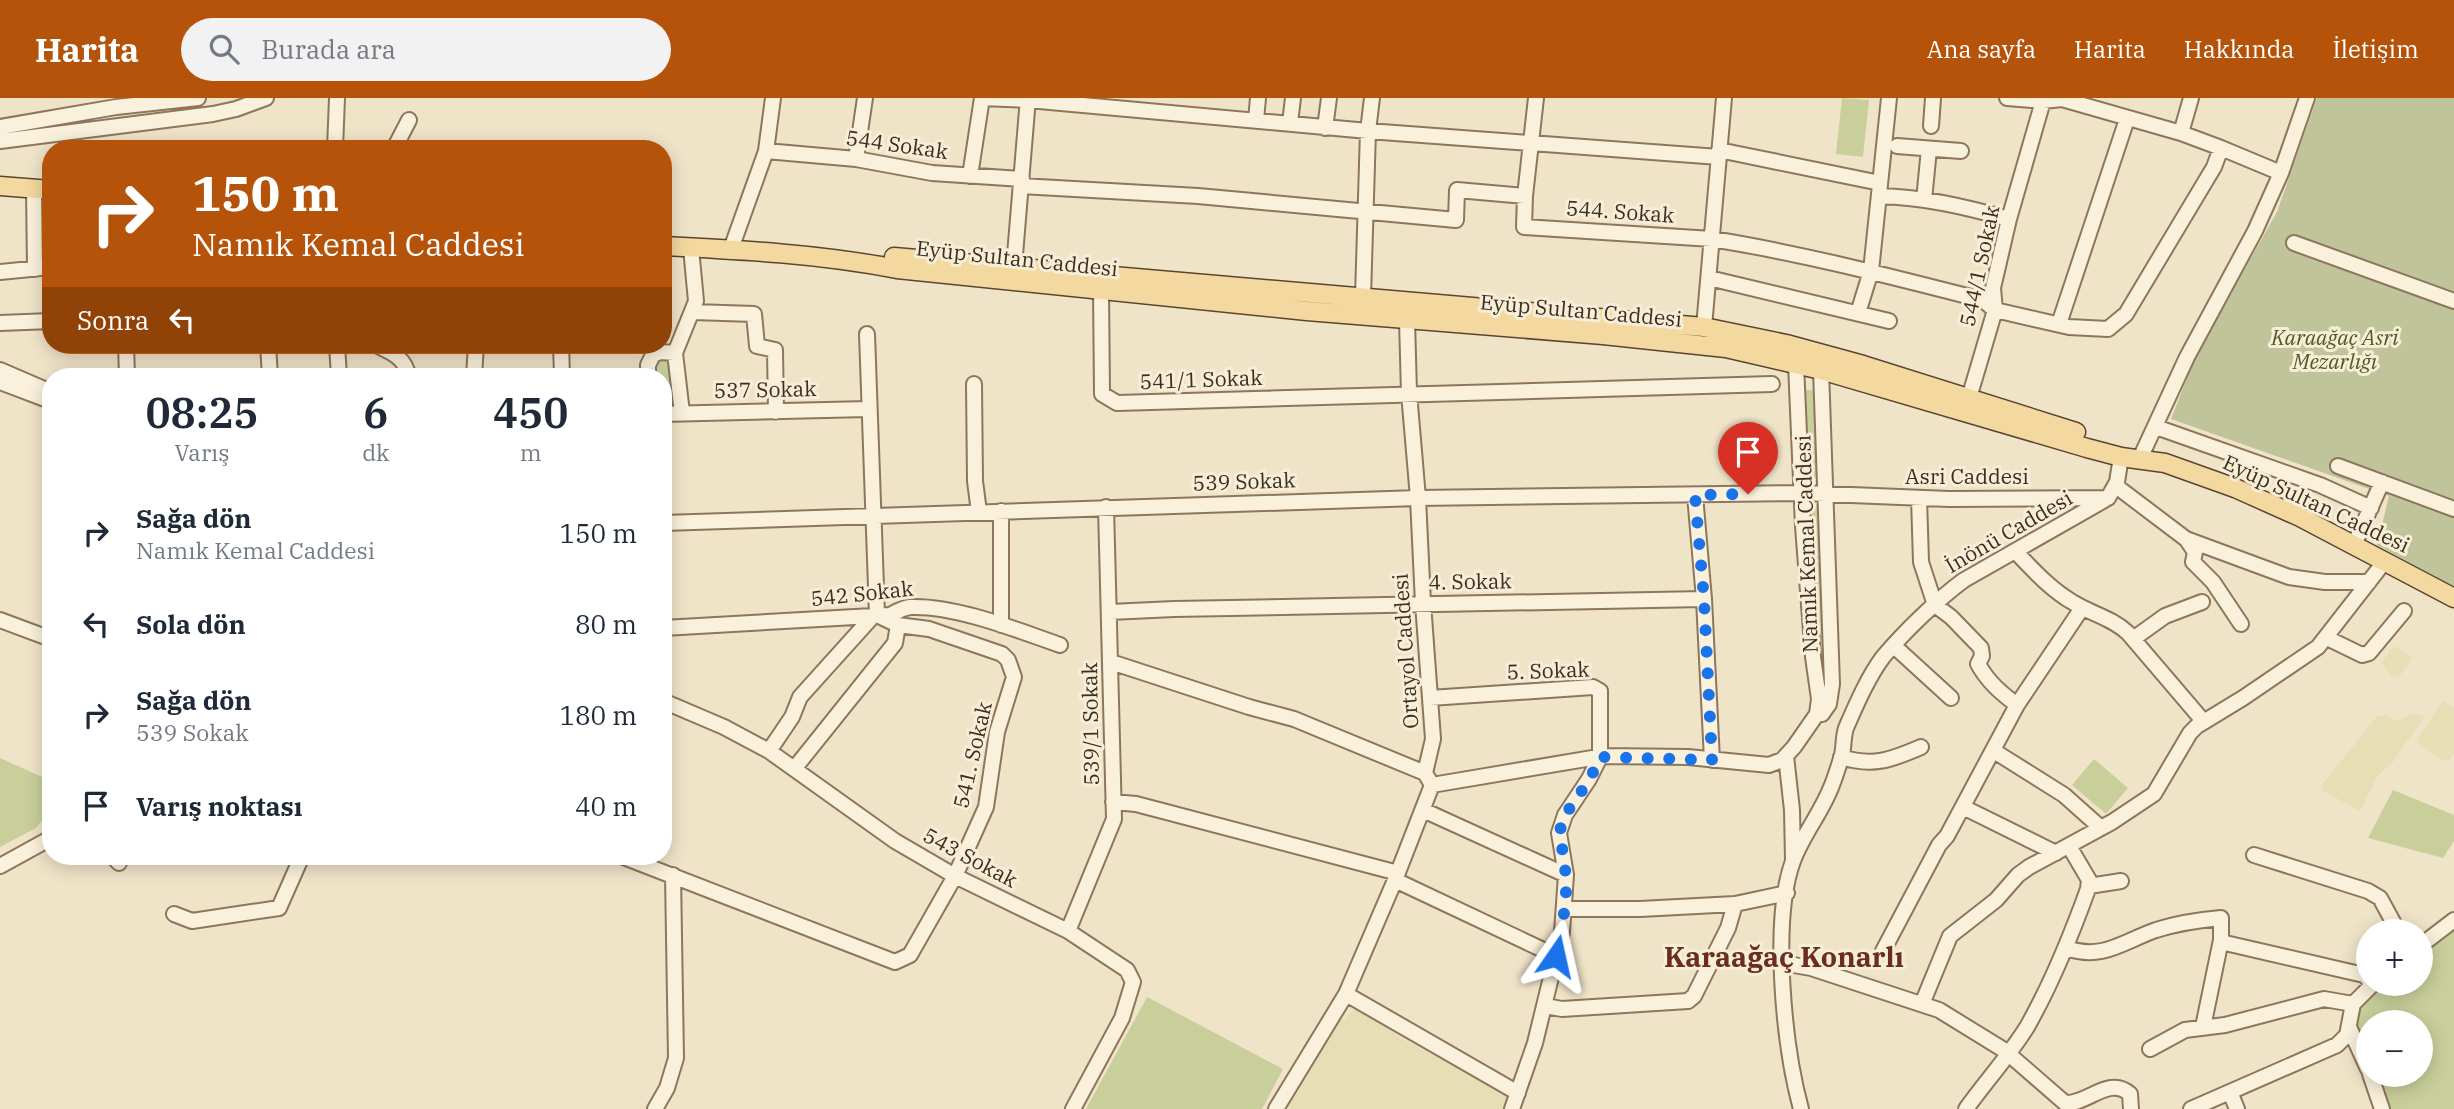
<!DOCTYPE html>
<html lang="tr">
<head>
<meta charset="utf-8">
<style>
  :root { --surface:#fff; --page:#f2f2f3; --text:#1f2937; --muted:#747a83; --accent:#b45309 }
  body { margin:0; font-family:"IBM Plex Serif",serif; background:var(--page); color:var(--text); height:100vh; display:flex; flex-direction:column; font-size:26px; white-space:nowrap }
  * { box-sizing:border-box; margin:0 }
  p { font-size:23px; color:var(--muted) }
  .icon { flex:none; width:38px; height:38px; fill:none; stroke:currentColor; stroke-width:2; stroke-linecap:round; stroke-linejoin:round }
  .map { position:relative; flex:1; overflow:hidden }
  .side { position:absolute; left:42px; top:270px; width:630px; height:497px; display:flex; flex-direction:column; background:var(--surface); border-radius:28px; box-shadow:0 4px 18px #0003 }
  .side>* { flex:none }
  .banner { position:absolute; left:42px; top:42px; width:630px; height:214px; border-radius:28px; box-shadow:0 4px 18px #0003; background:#b45309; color:#fff; overflow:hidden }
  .controls { position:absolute; left:2356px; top:821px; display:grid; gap:14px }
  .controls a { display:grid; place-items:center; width:77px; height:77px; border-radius:50%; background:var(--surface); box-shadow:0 4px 18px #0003; font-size:35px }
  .pin { position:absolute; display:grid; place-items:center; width:60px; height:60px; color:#fff; margin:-72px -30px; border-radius:50% 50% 50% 0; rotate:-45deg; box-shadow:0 0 7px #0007 }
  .pin .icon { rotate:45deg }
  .me { position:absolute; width:77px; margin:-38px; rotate:11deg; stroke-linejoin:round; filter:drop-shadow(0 0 5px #0008) }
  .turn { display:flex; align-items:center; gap:24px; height:147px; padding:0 35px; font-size:32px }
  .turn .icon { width:91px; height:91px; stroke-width:2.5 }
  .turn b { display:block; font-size:49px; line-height:60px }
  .then { display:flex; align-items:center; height:66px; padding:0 35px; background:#0003; gap:14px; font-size:26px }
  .eta { display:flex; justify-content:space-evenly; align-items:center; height:119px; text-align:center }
  .eta b { font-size:42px; font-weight:600; line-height:49px }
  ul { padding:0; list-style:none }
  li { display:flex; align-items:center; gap:21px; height:91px; padding:0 35px }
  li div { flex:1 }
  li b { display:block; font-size:26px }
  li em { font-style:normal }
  header { display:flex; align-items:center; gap:42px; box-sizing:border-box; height:98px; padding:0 35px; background:var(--accent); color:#fff }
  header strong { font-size:33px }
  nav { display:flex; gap:38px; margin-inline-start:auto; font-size:24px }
  .search { width:490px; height:63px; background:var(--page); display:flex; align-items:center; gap:18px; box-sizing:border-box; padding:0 24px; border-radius:38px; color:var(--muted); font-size:26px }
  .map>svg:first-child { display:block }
  .farmland { fill:#e6deb5 }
  .green { fill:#c9cf9b }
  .cemetery { fill:#bfc49a }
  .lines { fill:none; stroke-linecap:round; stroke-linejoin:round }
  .minor-casing { stroke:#8d765c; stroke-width:18 }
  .major-casing { stroke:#5b4430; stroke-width:21 }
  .minor { stroke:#faf1dc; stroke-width:14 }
  .major { stroke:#f3d9a0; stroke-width:18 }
  .route { stroke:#1a73e8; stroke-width:12; stroke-dasharray:0 21.6 }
  .labels { text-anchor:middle; stroke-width:6; stroke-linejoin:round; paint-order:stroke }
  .street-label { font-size:21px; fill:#3d2e20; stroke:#f7eed8 }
  .park-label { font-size:21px; font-style:italic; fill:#4d5a26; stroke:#f7eed8 }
  .district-label { font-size:28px; font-weight:bold; fill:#6b2e1e; stroke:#f7eed8 }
</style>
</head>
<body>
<header>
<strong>Harita</strong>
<div class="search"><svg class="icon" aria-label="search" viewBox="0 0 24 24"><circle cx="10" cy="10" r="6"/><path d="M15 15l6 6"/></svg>Burada ara</div>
<nav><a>Ana sayfa</a><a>Harita</a><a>Hakkında</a><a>İletişim</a></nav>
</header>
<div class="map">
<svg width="2454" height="1011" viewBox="0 0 2454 1011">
  <rect width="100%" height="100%" fill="#f0e4c8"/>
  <path class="farmland" d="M2394 548 2413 560 2398 580 2391 577 2381 565Z
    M2443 603 2454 610V655L2449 663 2439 661 2420 646 2417 641Z
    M2413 615 2424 619 2392 665 2378 677 2360 713 2323 693 2322 687 2377 618 2387 617 2397 623Z
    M1357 907 1404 942 1513 997 1508 1011H1286L1336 924 1344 922Z"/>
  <path class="green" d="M1842 0 1869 2 1863 59 1836 56Z
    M672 258 677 310H663V278H651L655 261Z
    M1802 292H1814L1819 380H1808Z
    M1821 407 1826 590 1822 594 1808 408Z
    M0 660 51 683V711L36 730 0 749Z
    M2094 661 2128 690 2106 716 2072 687Z
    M2393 692 2454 717V743L2443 760 2368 740Z
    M2454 829V1011H2389L2376 977 2420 976V924H2368V956C2353 921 2349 911 2382 886H2420V856Z
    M1147 899 1283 971 1262 1011H1086Z"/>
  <path class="cemetery" d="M2317 0H2454V489L2377 447 2389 398 2171 321 2196 257 2277 114Z"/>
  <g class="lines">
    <g class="minor-casing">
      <path id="minor" d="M1256 22 1258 0
        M1290 25 1293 0
        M1931 28 1933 0
        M0 29 116 9 198 0
        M1325 30 1329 0
        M2181 35 2191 0
        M0 43 213 16 236 11 266 0
        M1897 48 1961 53
        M2221 50 2281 75
        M335 51 337 0
        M394 51 409 22
        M1719 52 1880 85
        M766 53 856 61 932 75 1022 81
        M856 61 865 0
        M970 78 982 0 1028 2 1368 33 1719 59
        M1021 88 1198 98 1456 122 1457 92 1525 98 1536 0
        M34 91 35 171
        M1525 98 1524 129 1712 141C1799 155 1885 177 1971 199L1984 203 1995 212 2069 229 2108 231 2126 216 2214 69 2221 50 2181 35 2062 1 2043 3 2007 0
        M1879 98C1924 99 1966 109 2009 121
        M1924 102 1929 51
        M2294 145 2454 203
        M731 151 766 53 773 0
        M1014 169 1028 0
        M0 174 51 169
        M1709 180 1889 223
        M1101 192 1102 296 1117 305 1772 286
        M1363 199 1368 33 1372 0
        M693 214 754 216 757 248 775 252 776 314
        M1858 215 1871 173 1889 0
        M0 225 51 223
        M2059 226 2127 21
        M1704 229 1724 0
        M126 247 127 278
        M268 247 270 278
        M337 247 339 278
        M376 247C391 254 406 260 408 278
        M561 247 562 278
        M0 272 51 294
        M1821 272 1832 586 1829 606 1822 616
        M474 278 476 247
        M648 278V267L653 257 660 254 675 255
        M0 284 45 301
        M974 286 975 383 979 414
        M1969 300 1995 212 1993 190 2009 121 2043 3
        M682 315 675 255 696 203 691 150
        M663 316 868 311
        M2156 329 2320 387 2371 410
        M2143 354 2187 259 2255 133 2281 75 2307 0
        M2338 368 2454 411
        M2116 388 2186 441 2289 479 2325 484H2369
        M1695 397 1704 501 1712 662
        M1919 400 1921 464 1935 507 1951 519 1981 550 1982 558 1978 566C1988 584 2001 595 2017 607
        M1001 413V527
        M663 425 1418 400 1802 395 1949 401 2108 400
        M2187 442 2195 454 2193 464 2213 484 2241 526
        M2354 447 2382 384
        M2015 453C2033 472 2051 492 2074 505 2092 516 2112 520 2128 535L2204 624
        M1110 514 1174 511 1704 501
        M0 522 51 541
        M663 530 890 517C896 514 903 510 910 509 955 507 1017 532 1060 547
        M2327 540 2362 557 2369 555 2404 513
        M2133 541 2165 518 2202 504
        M1894 548 1951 600
        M1111 564 1249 609 1294 621 1425 675
        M1430 600 1593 589 1600 593V659L1589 681 1565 717 1559 735 1566 777 1562 834 1535 945 1512 1011
        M663 603 724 629 769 653 895 743 955 778 1068 833 1127 872 1133 884 1122 920 1073 1011
        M769 653 792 619 800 599 873 518
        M1994 653 2064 697 2101 730
        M1786 658 1792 712 1793 762
        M1841 659C1873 669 1891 662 1921 649
        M794 671 895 545 898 527
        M1432 687 1604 658 1688 659 1769 667 1782 662 1794 649 1817 616 1819 601 1813 559 1803 428 1796 266
        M1113 704 1136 706 1398 775
        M1963 709 2056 755
        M1423 712 1566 777
        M2254 757 2368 793 2380 800 2398 833
        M112 758 119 765
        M621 758 895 864 910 857 955 778 986 709 997 634 1014 579 1008 562 1002 556 929 531 898 527 877 517 867 236
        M0 768 51 740
        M1395 782 1556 858
        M2089 788 2121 783
        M1565 811H1640L1735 806 1787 795
        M174 816 192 823 279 810 302 758
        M1068 833 1114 721 1106 409
        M2420 848 2454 822
        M2067 850C2102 863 2124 843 2156 832 2178 825 2198 822 2221 820V844L2364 877 2368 881
        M1883 853 1939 747 1947 738 2017 607 2082 510
        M1782 865 1811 870 1939 912 2004 952 2065 1005C2087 1007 2109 977 2130 996L2131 1011
        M1346 896 1518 995
        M1922 906 1950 838 1996 802 2018 777 2029 769 2112 724 2154 696 2190 635 2197 628 2243 600 2318 549 2385 463
        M1545 908 1562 911 1688 903 1694 898 1728 830 1735 806
        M2203 929 2221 842
        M2349 929 2368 971
        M2150 951 2185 932 2225 927 2324 901 2353 906
        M2370 976 2382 1011
        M2230 994 2237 1011
        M655 1011 667 990 676 960 673 777
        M1276 1011 1346 896 1395 782 1432 687 1425 675 1433 641 1423 505 1418 400 1409 295 1407 222
        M1801 1011C1784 949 1771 823 1793 763 1803 736 1822 714 1832 687 1836 677 1839 667 1842 657 1844 648 1843 639 1846 630 1856 607 1868 579 1883 559 1904 534 1938 501 1964 482L2108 400 2117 384 2121 359
        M1966 1011C1986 983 2009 958 2027 929 2052 885 2071 838 2088 791L2089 782 2069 748
        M2191 1011 2337 947 2347 937 2353 906 2373 886"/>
    </g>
    <g class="major-casing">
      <path id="major" d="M0 88 51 92
        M663 148C742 152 820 156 897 171L1307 213 1603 237 1726 250 1821 272 2087 350 2121 359 2165 365 2235 390 2300 419 2454 500
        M894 159 1704 229 1786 246 1863 267 2076 334"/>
    </g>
    <use href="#minor" class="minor"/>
    <use href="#major" class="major"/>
  </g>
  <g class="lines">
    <path class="route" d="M1556 858 1562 834 1566 796 1565 765 1559 735 1565 717 1590 681 1600 659 1712 662 1704 501 1695 397 1748 396"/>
  </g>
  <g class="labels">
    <g class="street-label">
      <text transform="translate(897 47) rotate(8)" y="7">544 Sokak</text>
      <text transform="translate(1620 114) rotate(4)" y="7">544. Sokak</text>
      <text transform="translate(1017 161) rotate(6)" y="7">Eyüp Sultan Caddesi</text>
      <text transform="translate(1980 168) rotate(-78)" y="7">544/1 Sokak</text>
      <text transform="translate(1581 213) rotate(5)" y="7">Eyüp Sultan Caddesi</text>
      <text transform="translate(1201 282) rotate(-2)" y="7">541/1 Sokak</text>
      <text transform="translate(765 292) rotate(-1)" y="7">537 Sokak</text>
      <text x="1967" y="386">Asri Caddesi</text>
      <text transform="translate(1244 384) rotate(-2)" y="7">539 Sokak</text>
      <text transform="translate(2316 406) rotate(25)" y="7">Eyüp Sultan Caddesi</text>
      <text transform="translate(2009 434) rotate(-30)" y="7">İnönü Caddesi</text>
      <text transform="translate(1807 446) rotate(-92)" y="7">Namık Kemal Caddesi</text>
      <text transform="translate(1470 484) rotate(-1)" y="7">4. Sokak</text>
      <text transform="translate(862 496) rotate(-6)" y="7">542 Sokak</text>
      <text transform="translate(1406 553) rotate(-94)" y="7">Ortayol Caddesi</text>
      <text transform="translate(1548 573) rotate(-2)" y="7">5. Sokak</text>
      <text transform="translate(1091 626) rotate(-91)" y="7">539/1 Sokak</text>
      <text transform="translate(973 657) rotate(-77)" y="7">541. Sokak</text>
      <text transform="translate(970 760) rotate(28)" y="7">543 Sokak</text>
    </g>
    <g class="park-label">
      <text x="2335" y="247">Karaağaç Asri<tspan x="2335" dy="24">Mezarlığı</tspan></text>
    </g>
    <g class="district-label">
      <text x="1784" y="869">Karaağaç Konarlı</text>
    </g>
  </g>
</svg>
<div class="controls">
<a>+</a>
<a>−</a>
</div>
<div class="pin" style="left:1748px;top:396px;background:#d93025"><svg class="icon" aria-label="arrive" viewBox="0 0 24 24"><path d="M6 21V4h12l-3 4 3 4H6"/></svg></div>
<svg class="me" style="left:1556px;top:858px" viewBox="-20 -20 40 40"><path d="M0-17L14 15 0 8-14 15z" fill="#1a73e8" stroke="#fff" stroke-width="4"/></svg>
<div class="banner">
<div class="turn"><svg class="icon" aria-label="right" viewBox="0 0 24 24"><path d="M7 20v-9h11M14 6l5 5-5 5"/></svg><div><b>150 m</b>Namık Kemal Caddesi</div></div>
<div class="then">Sonra<svg class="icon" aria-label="left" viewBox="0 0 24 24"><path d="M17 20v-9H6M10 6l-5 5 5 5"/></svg></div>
</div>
<section class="side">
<div class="eta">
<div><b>08:25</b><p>Varış</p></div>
<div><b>6</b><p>dk</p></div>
<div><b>450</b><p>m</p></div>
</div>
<ul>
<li><svg class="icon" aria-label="right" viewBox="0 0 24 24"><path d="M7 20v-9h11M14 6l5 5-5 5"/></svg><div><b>Sağa dön</b><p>Namık Kemal Caddesi</p></div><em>150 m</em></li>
<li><svg class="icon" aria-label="left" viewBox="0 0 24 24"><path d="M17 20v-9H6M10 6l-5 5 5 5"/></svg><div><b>Sola dön</b></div><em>80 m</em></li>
<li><svg class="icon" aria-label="right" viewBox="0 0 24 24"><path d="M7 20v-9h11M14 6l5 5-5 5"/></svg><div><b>Sağa dön</b><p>539 Sokak</p></div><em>180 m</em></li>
<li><svg class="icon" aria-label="arrive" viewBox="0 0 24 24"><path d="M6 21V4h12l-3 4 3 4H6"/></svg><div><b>Varış noktası</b></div><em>40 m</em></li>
</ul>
</section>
</div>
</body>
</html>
